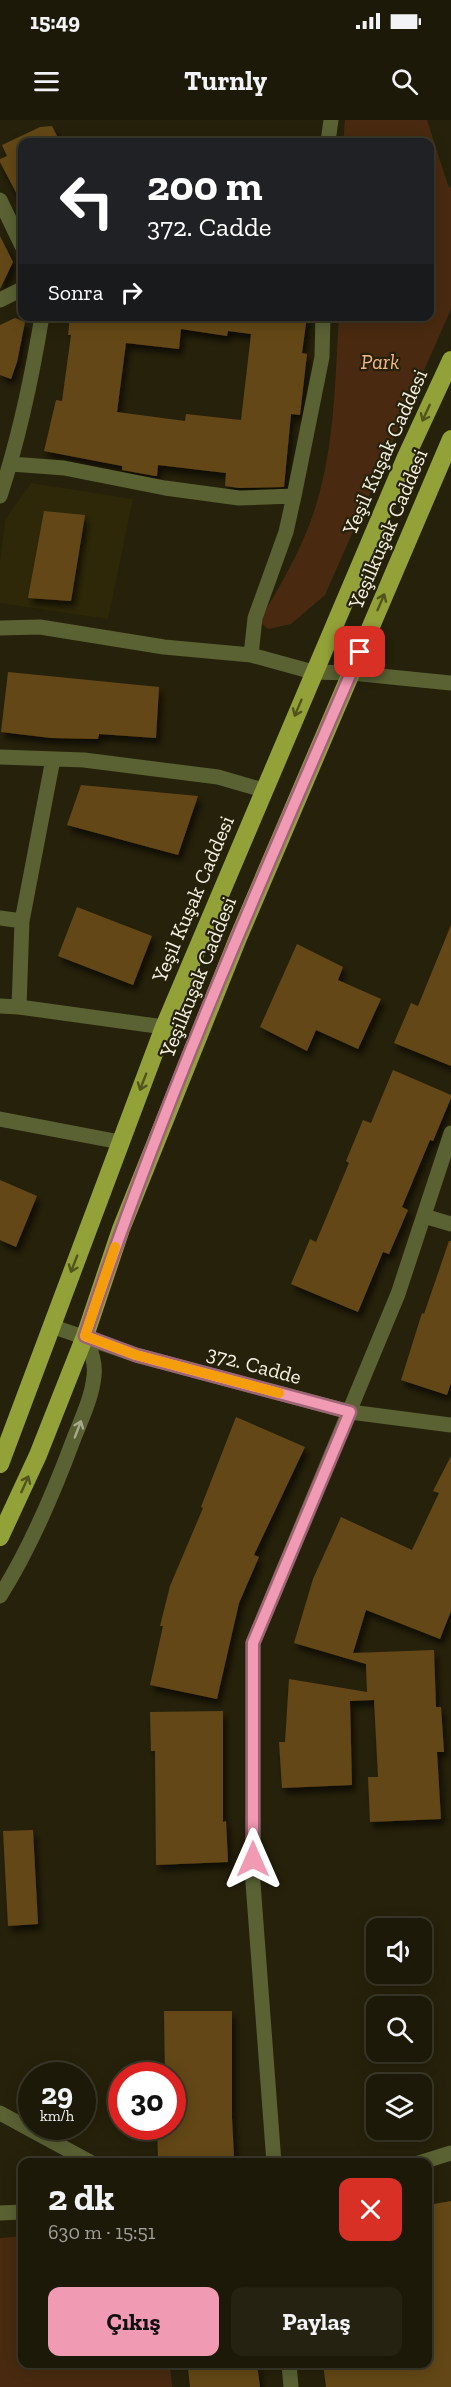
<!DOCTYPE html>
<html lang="tr">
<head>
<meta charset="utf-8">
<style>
  :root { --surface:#1c1908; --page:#252212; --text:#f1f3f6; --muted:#a0a09c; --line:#3a3829; --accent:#f19ab4 }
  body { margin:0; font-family:"Zilla Slab",serif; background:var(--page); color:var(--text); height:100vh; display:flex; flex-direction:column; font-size:22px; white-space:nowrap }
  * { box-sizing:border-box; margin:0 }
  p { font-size:20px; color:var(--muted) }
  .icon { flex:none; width:33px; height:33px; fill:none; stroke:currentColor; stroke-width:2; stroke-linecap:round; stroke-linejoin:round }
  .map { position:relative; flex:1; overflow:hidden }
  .side { position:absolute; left:18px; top:2038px; width:414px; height:210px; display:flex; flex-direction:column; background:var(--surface); border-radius:12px; box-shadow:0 3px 15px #0003,0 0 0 2px var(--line) }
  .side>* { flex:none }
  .banner { position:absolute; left:18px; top:18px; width:416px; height:183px; border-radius:12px; box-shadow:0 3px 15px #0003,0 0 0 2px var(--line); background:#202124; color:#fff; overflow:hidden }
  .buttons { position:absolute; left:366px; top:1798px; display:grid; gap:12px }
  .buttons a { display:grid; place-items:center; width:66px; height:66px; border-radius:12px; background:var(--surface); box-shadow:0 3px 15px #0003,0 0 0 2px var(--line); font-size:30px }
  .speed { position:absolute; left:18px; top:1942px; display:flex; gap:12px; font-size:30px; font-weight:700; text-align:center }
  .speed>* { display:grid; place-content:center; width:78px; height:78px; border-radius:50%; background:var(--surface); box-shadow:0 3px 15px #0003,0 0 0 2px var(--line); line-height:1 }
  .speed small { font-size:15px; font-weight:400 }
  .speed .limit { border:9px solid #d22; background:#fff; color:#111 }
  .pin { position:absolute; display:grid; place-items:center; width:51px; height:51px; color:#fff; margin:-26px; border-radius:12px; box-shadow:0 3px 9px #0006 }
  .me { position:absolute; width:66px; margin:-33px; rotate:0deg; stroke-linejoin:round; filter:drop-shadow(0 0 4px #0008) }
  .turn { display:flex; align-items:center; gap:21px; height:126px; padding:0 30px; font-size:27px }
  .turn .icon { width:78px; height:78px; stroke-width:2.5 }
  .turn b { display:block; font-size:42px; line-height:51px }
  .then { display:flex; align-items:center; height:57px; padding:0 30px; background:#0003; gap:12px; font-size:22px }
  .round { display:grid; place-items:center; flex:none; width:63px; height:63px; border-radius:12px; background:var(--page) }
  .headline { display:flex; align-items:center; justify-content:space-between; height:102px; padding:0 30px }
  h1 { font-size:36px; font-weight:700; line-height:45px }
  .button { display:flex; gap:12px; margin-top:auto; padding:12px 30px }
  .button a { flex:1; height:69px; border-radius:12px; background:var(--accent); color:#111; font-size:24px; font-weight:700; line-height:69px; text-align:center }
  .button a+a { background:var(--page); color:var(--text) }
  .status { display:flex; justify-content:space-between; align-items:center; height:42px; padding:0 30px; background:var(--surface); direction:ltr }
  .status svg { height:16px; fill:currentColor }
  header { display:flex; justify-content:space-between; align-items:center; height:78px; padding:0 30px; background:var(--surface); font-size:27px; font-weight:700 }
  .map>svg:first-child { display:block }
  .built { fill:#2e2808 }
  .green { fill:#492a10 }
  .building { fill:#634718; fill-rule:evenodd; filter:url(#shadow) }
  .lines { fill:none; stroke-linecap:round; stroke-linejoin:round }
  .minor { stroke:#5a6133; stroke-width:15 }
  .major { stroke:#93a139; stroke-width:18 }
  .oneway { stroke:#52541d }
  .oneway2 { stroke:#a8aa8c }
  .route-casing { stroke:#9d6475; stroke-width:15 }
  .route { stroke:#f19ab4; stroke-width:10 }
  .slow { stroke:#f59e0b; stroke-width:10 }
  .labels { text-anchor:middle; stroke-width:4.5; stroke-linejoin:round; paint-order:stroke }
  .park-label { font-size:21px; font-style:italic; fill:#f7b887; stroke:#26210a }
  .street-label { font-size:21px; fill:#f5f2e4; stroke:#26210a }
</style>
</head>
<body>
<div class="status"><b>15:49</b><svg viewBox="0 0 49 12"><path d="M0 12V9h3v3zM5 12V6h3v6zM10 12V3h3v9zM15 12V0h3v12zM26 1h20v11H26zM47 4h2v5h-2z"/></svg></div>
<header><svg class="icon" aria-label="menu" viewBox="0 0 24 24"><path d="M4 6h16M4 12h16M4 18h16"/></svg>Turnly<svg class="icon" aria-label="search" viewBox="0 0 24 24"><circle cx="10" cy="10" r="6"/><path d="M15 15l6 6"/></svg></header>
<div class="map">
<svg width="451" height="2267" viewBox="0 0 451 2267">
  <defs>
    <filter id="shadow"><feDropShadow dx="3.5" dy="6" stdDeviation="3" flood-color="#0009"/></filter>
  </defs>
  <rect width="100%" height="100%" fill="#26210a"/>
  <path class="built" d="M31 363 133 379 108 499 0 483V442L5 400Z"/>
  <path class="green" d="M345 0H427L448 65 451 68V189L325 475 291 504 268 509 259 501C282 463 305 424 317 382 335 322 335 258 339 197L429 196V22H343Z
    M22 2116V2244H170L172 2267H0V2118Z"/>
  <path class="building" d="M52 6 60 22H22V84L0 42V39L7 36 2 25 40 7Z
    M0 116 13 142 0 169Z
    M70 196H307L302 233 307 234 300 295 291 294 284 367 239 368 225 366 226 353 158 345 157 356H155L122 350V346L44 331 56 280 62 281 71 215H68ZM181 209 227 216 228 211 251 214 241 300 186 294 185 301 117 292 126 223 179 229Z
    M15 198 25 202 17 242 11 259 0 255V205Z
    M44 391 85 395 71 481 28 478Z
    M8 552 159 567 156 618 99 614 98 619 51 618 1 612Z
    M81 665 198 676 178 735 67 705Z
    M77 787 152 816 133 865 58 836Z
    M451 805V946L394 923 411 883 418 886Z
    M297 824 343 847 338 860 381 879 358 929 316 910 307 931 260 907Z
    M393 950 451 975V978L433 1021 430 1020 402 1087 408 1090 389 1134 383 1132 358 1192 291 1164 310 1119 316 1122 349 1043 346 1041 363 1000 371 1003Z
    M0 1060 37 1076 16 1127 0 1120Z
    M449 1121H451V1263L447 1275 401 1260 422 1193 424 1194Z
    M236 1297 305 1327 254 1435 259 1437 239 1483 217 1579 150 1565 163 1506H160L170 1466 203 1388 201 1387Z
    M451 1336V1491L440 1519 366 1490 353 1533 434 1530 436 1587H441L444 1632H437L441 1699 370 1702 368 1657H378L374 1580 350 1581 352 1665 282 1668 279 1622H285L289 1559 367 1572 366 1544 294 1523 313 1459 341 1397 412 1430 439 1373 433 1371Z
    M223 1591V1702L226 1701 228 1742 156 1745 155 1631H151L150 1592Z
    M33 1710 38 1804 8 1806 3 1711Z
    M164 1891H232V1998L234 2037 158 2039 157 2007H172V1956H165Z
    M451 2081V2267H326L323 2244H428V2085Z
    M231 2244H257L260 2267H190L188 2249Z"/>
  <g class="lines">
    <path class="minor" d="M328 22 331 0
      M0 80 22 126
      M0 180 22 169
      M11 344 64 348 165 368 239 378 294 376
      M0 376C19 318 32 257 42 196
      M0 508 40 507 164 527 251 535 313 552 351 553 451 563
      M251 535 255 498 286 412 294 376 322 237 323 196
      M0 637 84 640 218 657 263 670
      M0 798 22 801
      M0 886 19 887 164 907
      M19 887 22 801 53 639
      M0 999 120 1022
      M424 1096 451 1104
      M51 1206 136 1235 350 1292 451 1305
      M0 1476C31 1427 54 1372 74 1318 82 1298 92 1277 94 1256 96 1242 90 1229 85 1216
      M0 1993 92 2043
      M274 2043 253 1763V1523L398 1174 451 1013
      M419 2043 451 2033
      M0 2093 22 2092
      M289 2244 291 2267"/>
    <path class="major" d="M0 1344 164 907 406 337 451 240
      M0 1417 38 1335 85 1216 121 1109 238 818 451 319"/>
  </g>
  <defs><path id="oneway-shaft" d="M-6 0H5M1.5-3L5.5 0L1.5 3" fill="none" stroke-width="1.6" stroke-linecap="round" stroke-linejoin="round" transform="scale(1.5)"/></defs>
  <g class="oneway">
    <use href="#oneway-shaft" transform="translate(426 293) rotate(115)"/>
    <use href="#oneway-shaft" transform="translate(381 482) rotate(-67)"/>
    <use href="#oneway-shaft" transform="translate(298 588) rotate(113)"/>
    <use href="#oneway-shaft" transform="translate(143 962) rotate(111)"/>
    <use href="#oneway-shaft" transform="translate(74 1144) rotate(111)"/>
    <use href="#oneway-shaft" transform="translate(25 1364) rotate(-66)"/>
  </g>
  <use class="oneway2" href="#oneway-shaft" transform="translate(78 1309) rotate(-69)"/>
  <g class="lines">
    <g class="route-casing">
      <path id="route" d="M253 1739V1523L350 1292 136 1235 85 1216C162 983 263 757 360 532"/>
    </g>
    <use href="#route" class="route"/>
    <path class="slow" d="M115 1127 85 1216 136 1235 279 1273"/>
  </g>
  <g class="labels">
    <g class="park-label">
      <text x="380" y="249">Park</text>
    </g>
    <g class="street-label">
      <text transform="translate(385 332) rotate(-66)" y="7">Yeşil Kuşak Caddesi</text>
      <text transform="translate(388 409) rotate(-67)" y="7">Yeşilkuşak Caddesi</text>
      <text transform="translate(193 779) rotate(-67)" y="7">Yeşil Kuşak Caddesi</text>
      <text transform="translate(198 857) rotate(-68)" y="7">Yeşilkuşak Caddesi</text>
      <text transform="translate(254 1245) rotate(15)" y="7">372. Cadde</text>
    </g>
  </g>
</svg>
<div class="buttons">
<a><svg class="icon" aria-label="sound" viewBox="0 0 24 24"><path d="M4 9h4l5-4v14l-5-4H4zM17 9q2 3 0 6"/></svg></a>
<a><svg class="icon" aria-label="search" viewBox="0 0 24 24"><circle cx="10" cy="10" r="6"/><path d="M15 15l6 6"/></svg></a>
<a><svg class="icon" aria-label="layers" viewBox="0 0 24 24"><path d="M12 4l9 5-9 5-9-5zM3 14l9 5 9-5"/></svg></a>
</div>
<div class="speed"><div>29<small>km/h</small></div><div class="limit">30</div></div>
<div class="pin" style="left:360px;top:532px;background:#d93025"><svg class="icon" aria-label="arrive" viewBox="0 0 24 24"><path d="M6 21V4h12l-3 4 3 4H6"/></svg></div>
<svg class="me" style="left:253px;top:1739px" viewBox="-20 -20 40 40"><path d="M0-17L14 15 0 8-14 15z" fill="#f19ab4" stroke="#fff" stroke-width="4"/></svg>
<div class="banner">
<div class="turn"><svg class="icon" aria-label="left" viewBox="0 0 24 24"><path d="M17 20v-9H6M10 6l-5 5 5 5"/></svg><div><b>200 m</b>372. Cadde</div></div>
<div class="then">Sonra<svg class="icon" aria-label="right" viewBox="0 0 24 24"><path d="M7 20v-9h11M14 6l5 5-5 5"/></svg></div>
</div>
<section class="side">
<div class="headline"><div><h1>2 dk</h1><p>630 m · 15:51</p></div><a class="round" style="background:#d93025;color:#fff"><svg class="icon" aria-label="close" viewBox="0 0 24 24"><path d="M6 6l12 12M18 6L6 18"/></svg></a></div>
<div class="button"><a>Çıkış</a><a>Paylaş</a></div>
</section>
</div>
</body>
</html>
